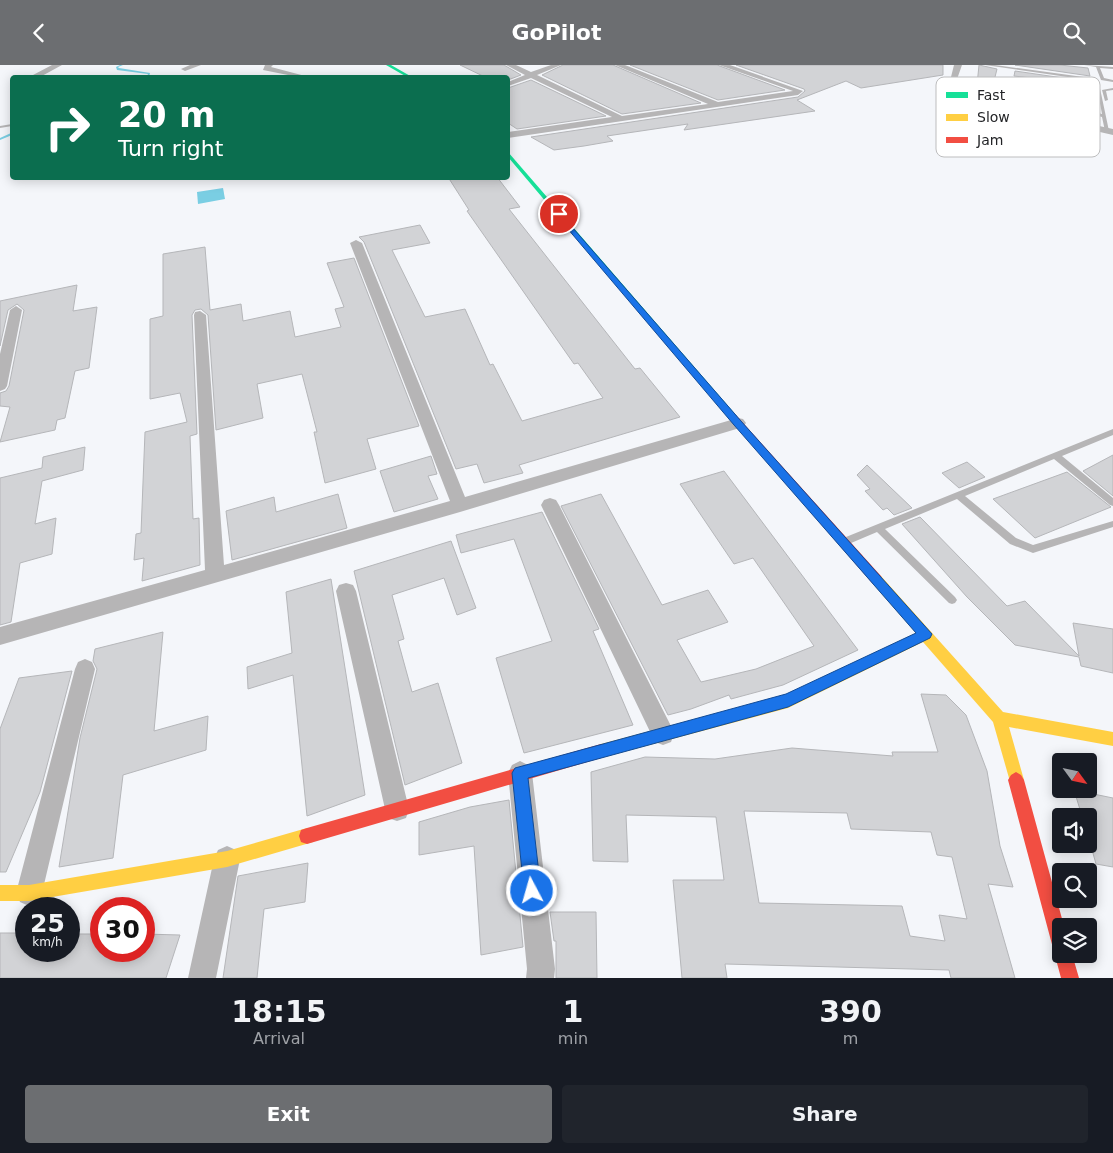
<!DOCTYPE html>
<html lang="en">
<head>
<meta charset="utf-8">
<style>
  :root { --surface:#171b24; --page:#20242c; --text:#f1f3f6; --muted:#9ea1a6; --accent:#6c6e71 }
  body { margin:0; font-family:"DejaVu Sans",sans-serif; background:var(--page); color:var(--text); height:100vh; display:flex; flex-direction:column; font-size:19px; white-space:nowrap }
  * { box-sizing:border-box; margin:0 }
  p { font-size:16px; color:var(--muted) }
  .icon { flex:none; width:28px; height:28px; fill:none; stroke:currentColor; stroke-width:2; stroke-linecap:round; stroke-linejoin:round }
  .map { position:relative; height:913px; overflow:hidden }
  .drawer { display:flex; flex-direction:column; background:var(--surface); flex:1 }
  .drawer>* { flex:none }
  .guide { position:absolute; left:10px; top:10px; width:500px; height:105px; border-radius:5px; box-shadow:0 2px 12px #0003; background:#0b6e4f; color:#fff; overflow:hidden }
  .needle { width:32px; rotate:123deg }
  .fabs { position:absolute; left:1052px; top:688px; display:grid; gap:10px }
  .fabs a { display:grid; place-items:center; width:45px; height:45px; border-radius:5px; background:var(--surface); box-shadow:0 2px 12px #0003; font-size:25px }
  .speed { position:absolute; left:15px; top:832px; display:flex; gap:10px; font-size:25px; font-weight:700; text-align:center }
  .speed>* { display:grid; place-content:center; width:65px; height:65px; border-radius:50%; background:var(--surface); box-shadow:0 2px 12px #0003; line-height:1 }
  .speed small { font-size:12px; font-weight:400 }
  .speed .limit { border:8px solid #d22; background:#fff; color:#111 }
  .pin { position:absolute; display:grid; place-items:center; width:42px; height:42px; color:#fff; margin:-21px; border:2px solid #fff; border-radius:50%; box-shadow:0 1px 5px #0007 }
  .me { position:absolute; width:55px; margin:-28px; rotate:354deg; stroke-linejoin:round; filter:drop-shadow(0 0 4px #0008) }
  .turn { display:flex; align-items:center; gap:18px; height:105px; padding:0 25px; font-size:22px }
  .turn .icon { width:65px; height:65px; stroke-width:2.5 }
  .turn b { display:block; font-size:35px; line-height:42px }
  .eta { display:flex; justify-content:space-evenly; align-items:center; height:85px; text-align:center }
  .eta b { font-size:30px; font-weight:700; line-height:35px }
  .primary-button { display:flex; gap:10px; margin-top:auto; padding:10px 25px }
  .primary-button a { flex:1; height:58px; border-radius:5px; background:var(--accent); color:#fff; font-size:20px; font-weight:700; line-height:58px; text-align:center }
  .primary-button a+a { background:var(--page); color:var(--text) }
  header { display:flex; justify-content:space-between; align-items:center; height:65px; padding:0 25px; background:var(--accent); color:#fff; font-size:22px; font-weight:700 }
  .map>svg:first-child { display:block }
  .water { fill:#7acee3 }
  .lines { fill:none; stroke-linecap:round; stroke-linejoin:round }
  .stream { fill:#7acee3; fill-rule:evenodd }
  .building { fill:#d2d3d6; stroke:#b5b6b9; fill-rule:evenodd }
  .lane { fill:#b6b5b6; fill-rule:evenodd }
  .street { fill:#b6b5b6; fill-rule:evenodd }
  .fast { fill:#16e098; fill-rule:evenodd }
  .slow { fill:#ffcf43; fill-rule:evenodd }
  .jam { fill:#f24e42; fill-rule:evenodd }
  .route { fill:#1a73e8; stroke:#114b97 }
  .key { fill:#fff; stroke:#bdbdbe; stroke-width:1 }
  .key-label { font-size:14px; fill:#232427 }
</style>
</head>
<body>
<header><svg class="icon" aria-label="back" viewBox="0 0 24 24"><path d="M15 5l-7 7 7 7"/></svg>GoPilot<svg class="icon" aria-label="search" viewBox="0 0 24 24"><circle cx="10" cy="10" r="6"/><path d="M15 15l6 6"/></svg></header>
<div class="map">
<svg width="1113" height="913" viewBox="0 0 1113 913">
  <rect width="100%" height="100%" fill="#f4f6fa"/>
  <path class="water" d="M223 123 225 134 198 139 197 127Z"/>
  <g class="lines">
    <path class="stream" d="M120 0H123L118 2 119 3 150 8 149 12H143V11H147L148 9 117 5 116 2Z
      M11 68H12V70L0 75V73Z"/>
  </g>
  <path class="building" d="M460 0H504L521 10 508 15V12H485Z
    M563 0H613L701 38 622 49 542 10Z
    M630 0H717L785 25 718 35Z
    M736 0H943V10L861 23 846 16 797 35 815 46 684 65 688 59 607 71 613 76 584 81 554 85 531 72 798 32 805 26 804 24Z
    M979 0 997 4 991 28 977 20Z
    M1015 0H1060L1088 3 1090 11Z
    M1015 6 1091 17 1092 20 1014 11Z
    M531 15 606 51 517 64 508 58V23Z
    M448 112H497L520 142 509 144 635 304 640 303 680 352 519 400 523 408 484 418 477 399 456 404 364 177 359 172 420 160 430 178 392 185 425 252 465 244 490 300 493 299 522 356 603 333 578 298 574 299 467 146 469 145Z
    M205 182 210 245 241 239 243 256 290 246 295 272 341 262 335 244 344 242 327 198 354 193 419 361 367 374 376 404 325 418 314 367H317L302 309 257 319 263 353 216 365 208 250 201 244 195 245 192 250 197 369 190 371 193 454 199 453 200 500 142 516 144 493 134 495 136 469 141 468 145 367 187 357 180 328 150 334V254L163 251V189Z
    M77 220 73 246 97 242 89 303 75 306 65 353 57 355 55 365 0 377 10 342 0 341V328L6 326 9 321 24 245 17 239 8 245 0 281V236Z
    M85 382 83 405 42 416 35 459 56 453 52 489 20 498 11 557 0 560V413L42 403 43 392Z
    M1113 390V431L1083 406Z
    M431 391 437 409 428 411 438 434 394 447 380 406Z
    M967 397 985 412 959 423 942 408Z
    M867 400 912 443 894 450 887 443 883 445 865 426 870 424 857 410Z
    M724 406 858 585 783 620 731 634 729 630 691 644 668 650 561 441 601 429 662 540 708 525 728 557 677 575 701 617 756 604 814 581 753 493 734 499 680 419Z
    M1067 407 1111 442 1035 473 993 434Z
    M338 429 347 463 232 495 226 446 274 432 276 447Z
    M542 447 599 564 593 566 633 660 524 688 496 593 552 576 514 474 461 488 456 470Z
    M920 452 1007 541 1025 536 1079 591 1073 558 1113 564V608L1081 601 1079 592 1015 580 967 532 902 459Z
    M451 476 476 543 457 550 444 513 392 530 404 574 398 576 412 627 438 618 462 698 405 720 354 506Z
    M331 514 365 730 307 751 293 610 248 624 247 602 292 588 286 527Z
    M163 567 154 666 208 651 206 685 123 710 113 793 59 802 80 673 97 604 93 596 95 584Z
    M72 606 40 727 6 807H0V664L19 613Z
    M921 629 946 630 966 650 987 706 1000 781 1013 822 988 819 1015 913H951L949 905 725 899 727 913H682L673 815H724L716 752 626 750 628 797 593 796 591 707 645 692 715 694 792 683 893 691 892 687H938ZM744 746 847 748 851 764 931 767 937 790 952 792 967 854 939 850 945 876 910 871 902 841 759 838Z
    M1074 725 1113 733V802L1096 799 1089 774V751H1082Z
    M509 735 523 882 481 890 474 781 419 790V757L470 742Z
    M308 798 305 837 264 844 257 913H223L238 811Z
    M550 847H596L597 913H556V876H554Z
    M0 868H26V886H69V869H101V886H144V869L180 870 166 913H0Z"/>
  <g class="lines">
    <path class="lane" d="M985 0H995L1098 14 1109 66 1107 67 1105 66 1102 52 1017 28 1008 22 1011 15 1017 14 1097 26 1095 16ZM1017 16 1098 28 1102 49 1019 26 1012 22 1014 17Z
      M1084 0 1113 2V4L1100 3 1104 13 1113 15V17L1101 15 1096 2Z
      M1113 23V25L1106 26 1108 35 1105 36 1102 25Z
      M12 59V61L0 63V61Z
      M1113 364V370L1062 391 1113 433V441L1110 440 1054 394 965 431 1016 473 1033 480 1113 456V462L1033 488 1010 479 957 434 885 464 955 532 957 535 955 538 952 539 949 538 877 467 844 481 841 480 840 477 841 474Z"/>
    <path class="street" d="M52 0H62L40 12 33 10Z
      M190 0H201L185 6 181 4Z
      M265 0H273L271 2 309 12H298L263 5Z
      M506 0H516L531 7 551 0H561L537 10 622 51 708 39 615 0H625L718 37 793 26 719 0H730L803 26 798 30 508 73V67L612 52 531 13 508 21V17L525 10Z
      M954 0H962L956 17 1035 47 1113 64V70L1030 51 949 20Z
      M356 175 362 178 465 432 738 353 743 354 746 358 743 362 460 447 0 580V562L205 505 194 250 195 247 200 246 206 250 224 500 450 436 350 178Z
      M16 241 22 245 7 321 5 324 0 326V289L10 245Z
      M550 433 556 435 559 440 671 661 674 669 671 677 663 680 655 677 541 440 544 435Z
      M346 518 353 520 356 526 409 744 406 753 397 756 388 753 385 744 336 526 339 520Z
      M85 594 92 597 95 604 42 828 38 837 29 841 20 837 16 828 75 604 78 597Z
      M520 696 528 700 532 708 555 904 554 913H526L527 904 508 708 512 700Z
      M227 781 236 785 240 794 216 913H188L214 794 218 785Z"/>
    <path class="fast" d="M386 0H391L412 12H407Z
      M508 87 735 349 737 351 735 353H729L508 92Z"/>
    <path class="slow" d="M877 510 881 511 1003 647 1113 667V681L1009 662 1024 715 1021 720 1016 723 1011 720 993 657 923 577 788 643 601 693 596 691 594 686 596 681 601 679 786 630 916 568 873 519 871 515 873 511Z
      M307 763 313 765 315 771 313 777 227 802 29 836H0V820H29L227 786Z"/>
    <path class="jam" d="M732 348 735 349 881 511 883 515 881 519 877 520 873 519 729 353 727 351 729 349Z
      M601 679 606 681 608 686 606 691 601 693 307 779 301 777 299 771 301 765 307 763Z
      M1016 707 1021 710 1024 715 1064 861H1061V889H1072L1079 913H1061L1008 715 1011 710Z"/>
  </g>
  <path class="route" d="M559 147 741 356 932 569 930 573 788 642 528 713 541 826 538 831 532 834 526 831 524 826 512 708 515 703 786 629 916 568 734 360 556 150V147Z"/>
  <rect x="936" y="12" width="164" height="80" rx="8" class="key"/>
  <rect x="946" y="27" width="22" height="6" fill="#16e098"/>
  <rect x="946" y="49" width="22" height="7" fill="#ffcf43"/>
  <rect x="946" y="72" width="22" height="6" fill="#f24e42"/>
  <g class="key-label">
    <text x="977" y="35">Fast</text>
    <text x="977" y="57">Slow</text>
    <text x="977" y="80">Jam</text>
  </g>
</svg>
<div class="fabs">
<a><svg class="needle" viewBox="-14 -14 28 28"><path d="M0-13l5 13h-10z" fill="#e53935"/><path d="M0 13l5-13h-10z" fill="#9ea1a6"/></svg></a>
<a><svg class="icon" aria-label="sound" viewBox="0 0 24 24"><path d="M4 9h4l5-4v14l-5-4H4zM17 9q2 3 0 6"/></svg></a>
<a><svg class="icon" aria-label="search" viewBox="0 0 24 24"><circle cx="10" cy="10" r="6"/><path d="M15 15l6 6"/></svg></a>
<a><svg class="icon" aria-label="layers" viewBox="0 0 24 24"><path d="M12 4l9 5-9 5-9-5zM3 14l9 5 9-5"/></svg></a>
</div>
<div class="speed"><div>25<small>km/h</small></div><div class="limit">30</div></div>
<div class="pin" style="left:559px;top:149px;background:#d93025"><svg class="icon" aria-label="arrive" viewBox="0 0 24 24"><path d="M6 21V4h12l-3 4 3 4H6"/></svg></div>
<svg class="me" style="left:532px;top:826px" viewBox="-20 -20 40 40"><circle r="17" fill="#1a73e8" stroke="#fff" stroke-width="3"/><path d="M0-11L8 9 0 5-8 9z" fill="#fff"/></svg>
<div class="guide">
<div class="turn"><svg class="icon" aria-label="right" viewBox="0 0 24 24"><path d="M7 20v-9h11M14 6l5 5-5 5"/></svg><div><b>20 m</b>Turn right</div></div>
</div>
</div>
<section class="drawer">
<div class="eta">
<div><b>18:15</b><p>Arrival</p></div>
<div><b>1</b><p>min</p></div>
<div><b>390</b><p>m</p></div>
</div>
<div class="primary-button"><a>Exit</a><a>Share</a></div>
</section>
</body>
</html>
